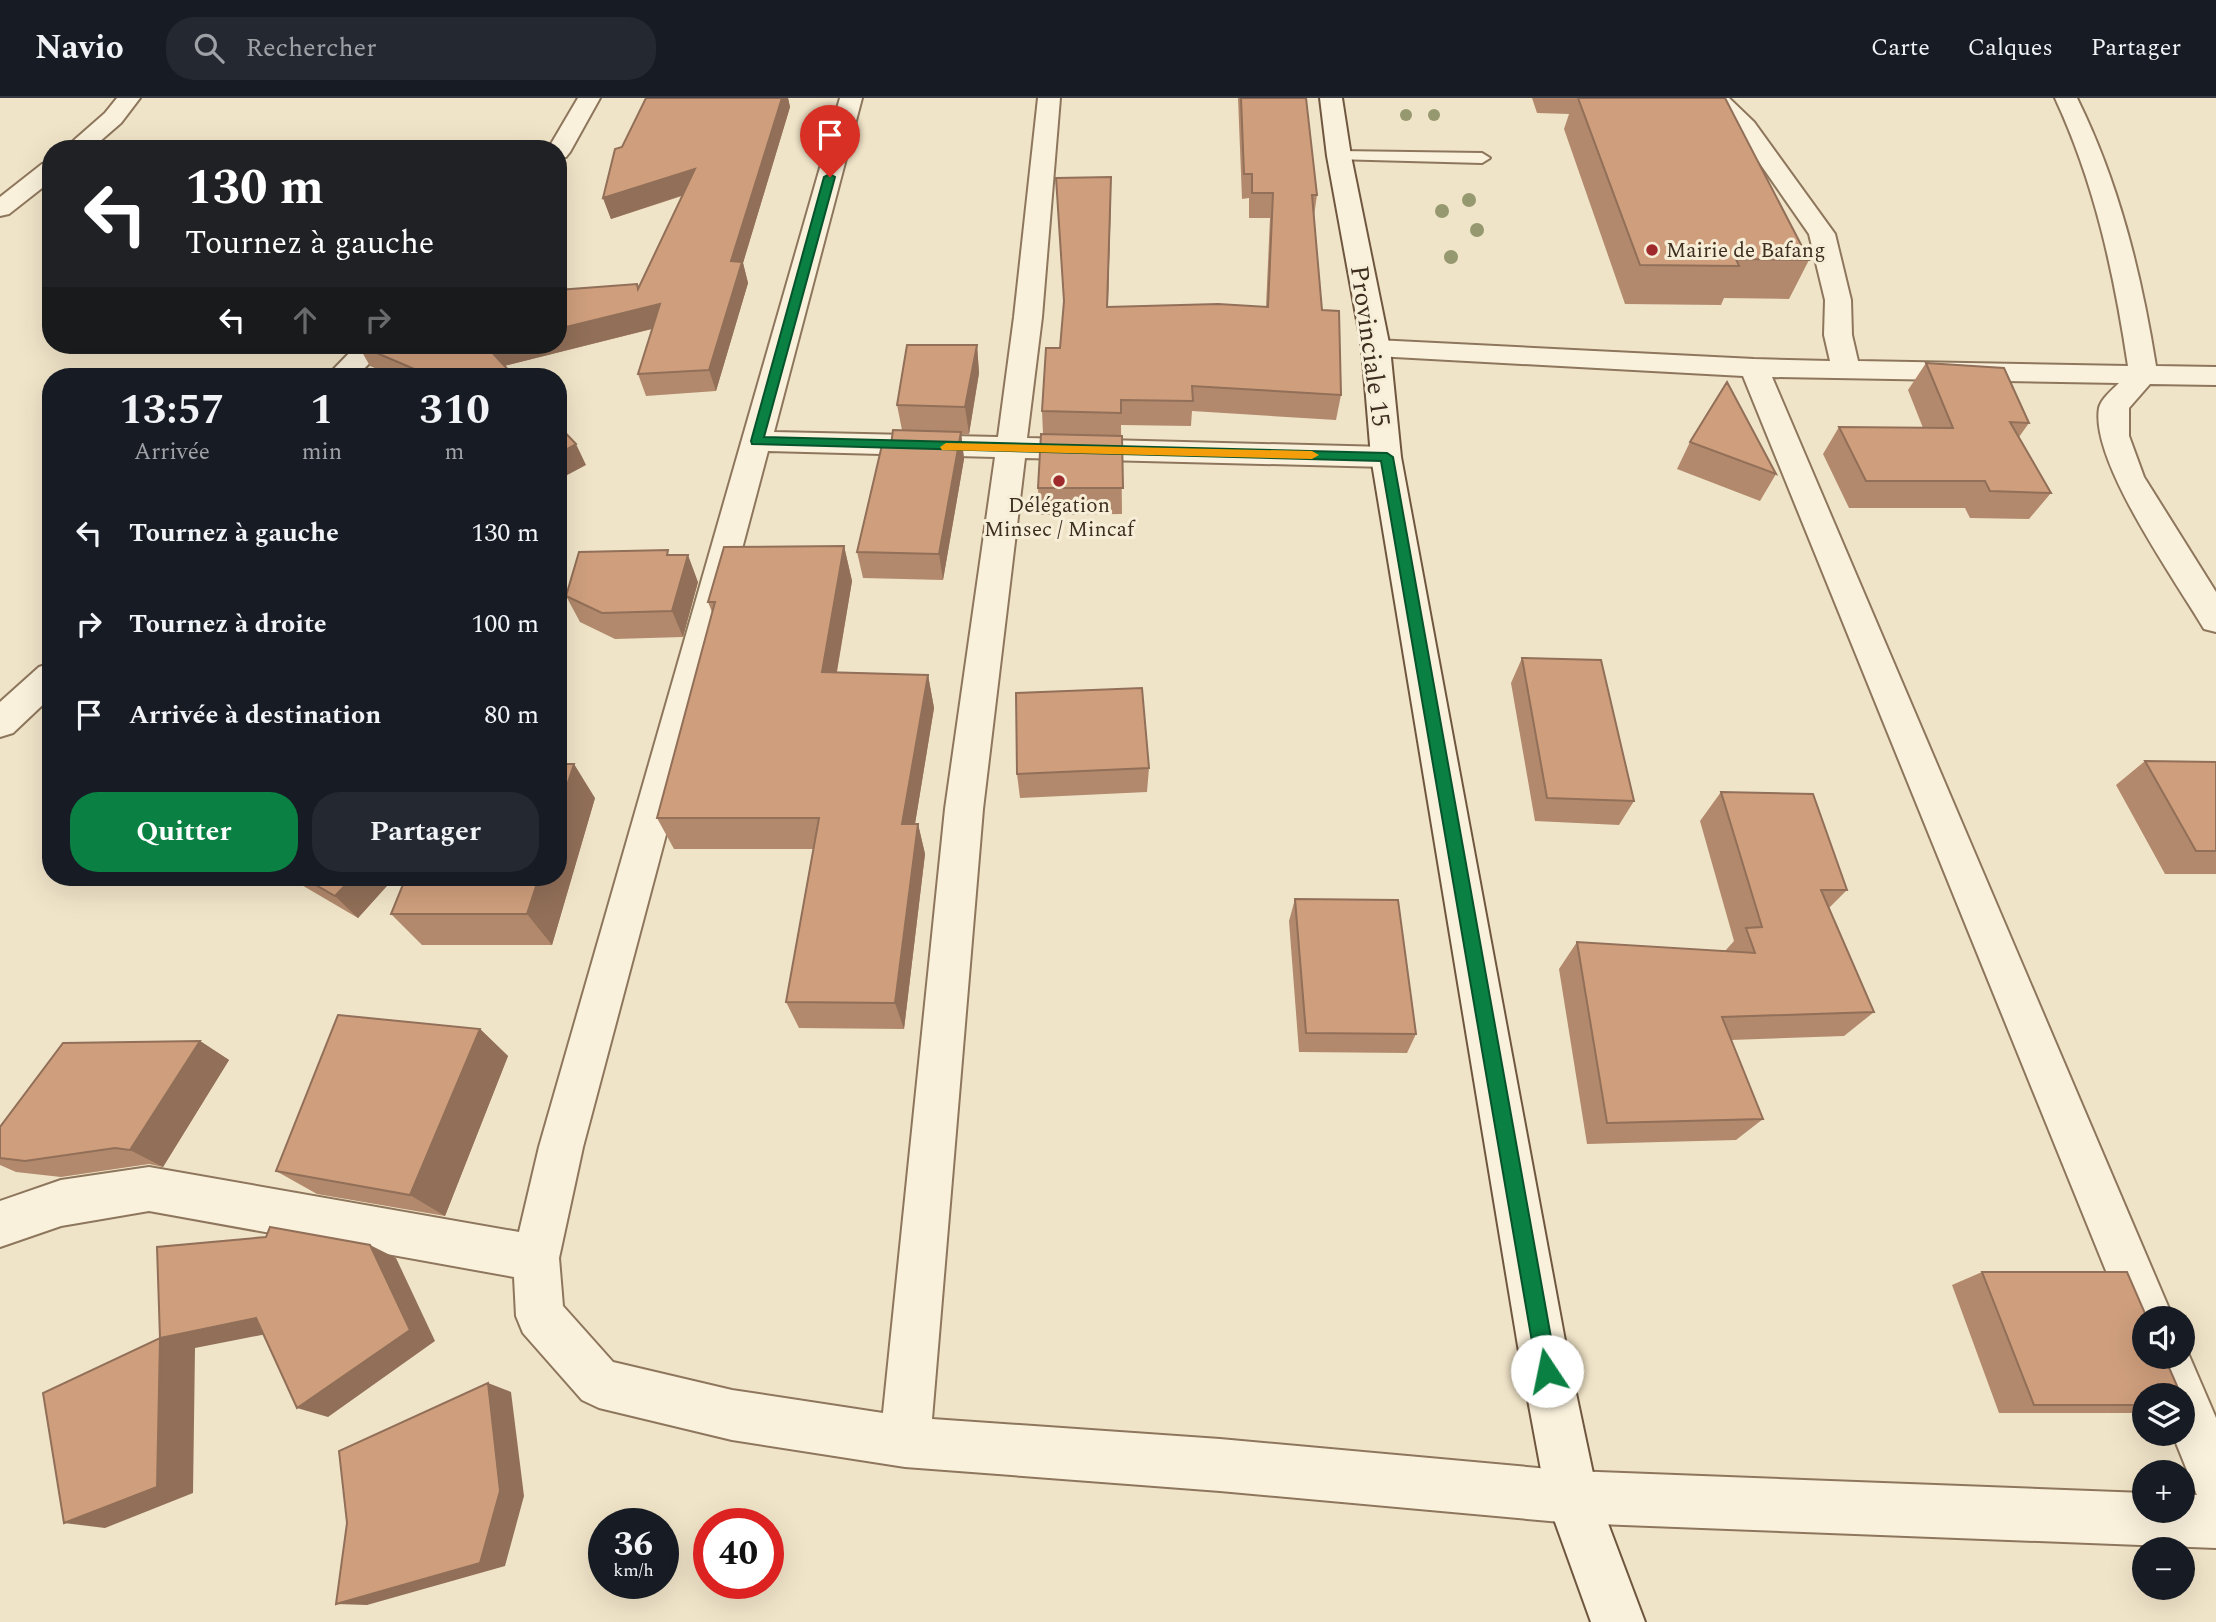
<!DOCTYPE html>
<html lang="fr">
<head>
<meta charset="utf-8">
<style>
  :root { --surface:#171b24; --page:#242831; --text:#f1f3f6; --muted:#9ea1a6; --line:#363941; --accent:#0b8043 }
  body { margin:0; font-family:Spectral,serif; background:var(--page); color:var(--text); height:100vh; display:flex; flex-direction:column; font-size:26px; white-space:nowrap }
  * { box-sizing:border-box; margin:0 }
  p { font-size:23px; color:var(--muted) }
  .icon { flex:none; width:38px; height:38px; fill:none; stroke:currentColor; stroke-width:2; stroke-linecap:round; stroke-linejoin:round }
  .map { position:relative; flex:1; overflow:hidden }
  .sheet { position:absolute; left:42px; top:270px; width:525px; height:518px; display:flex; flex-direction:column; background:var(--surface); border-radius:28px; box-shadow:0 7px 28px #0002 }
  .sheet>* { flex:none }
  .guide { position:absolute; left:42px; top:42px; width:525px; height:214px; border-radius:28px; box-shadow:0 7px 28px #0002; background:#202124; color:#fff; overflow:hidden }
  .buttons { position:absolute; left:2132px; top:1208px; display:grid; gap:14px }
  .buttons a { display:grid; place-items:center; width:63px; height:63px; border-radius:50%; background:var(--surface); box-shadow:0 7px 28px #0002; font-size:35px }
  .speed { position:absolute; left:588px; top:1410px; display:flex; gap:14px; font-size:35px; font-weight:700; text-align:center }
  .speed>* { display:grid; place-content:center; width:91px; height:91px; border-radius:50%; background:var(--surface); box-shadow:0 7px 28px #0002; line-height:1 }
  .speed small { font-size:18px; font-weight:400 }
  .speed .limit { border:10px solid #d22; background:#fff; color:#111 }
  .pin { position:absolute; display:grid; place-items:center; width:60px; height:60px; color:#fff; margin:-72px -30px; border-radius:50% 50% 50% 0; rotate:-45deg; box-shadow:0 0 7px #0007 }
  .pin .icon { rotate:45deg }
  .me { position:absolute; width:77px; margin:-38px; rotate:349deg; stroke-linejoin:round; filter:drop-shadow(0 0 5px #0008) }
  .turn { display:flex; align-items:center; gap:24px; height:147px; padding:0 28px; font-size:32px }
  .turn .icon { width:91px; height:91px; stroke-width:2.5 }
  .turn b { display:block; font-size:49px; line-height:60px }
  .lanes { display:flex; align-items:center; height:66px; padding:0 28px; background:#0003; justify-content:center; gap:35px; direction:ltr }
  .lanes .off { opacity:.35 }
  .eta { display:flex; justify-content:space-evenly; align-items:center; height:119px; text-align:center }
  .eta b { font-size:42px; font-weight:700; line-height:49px }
  .action { display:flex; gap:14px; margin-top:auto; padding:14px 28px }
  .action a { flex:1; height:80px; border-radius:28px; background:var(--accent); color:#fff; font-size:28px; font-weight:700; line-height:80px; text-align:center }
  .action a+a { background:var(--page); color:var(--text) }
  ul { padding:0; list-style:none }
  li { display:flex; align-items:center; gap:21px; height:91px; padding:0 28px }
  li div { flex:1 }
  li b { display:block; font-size:26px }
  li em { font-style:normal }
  header { display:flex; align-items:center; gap:42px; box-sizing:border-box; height:98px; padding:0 35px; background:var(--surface); border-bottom:2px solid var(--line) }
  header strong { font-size:33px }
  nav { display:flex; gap:38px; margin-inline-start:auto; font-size:24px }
  .search { width:490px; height:63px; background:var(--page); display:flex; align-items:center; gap:18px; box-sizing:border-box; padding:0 24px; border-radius:28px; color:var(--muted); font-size:26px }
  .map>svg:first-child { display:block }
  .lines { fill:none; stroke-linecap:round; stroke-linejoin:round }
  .lane-casing { stroke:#8d765c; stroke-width:4 }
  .street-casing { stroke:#8d765c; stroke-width:4 }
  .secondary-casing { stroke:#6f573f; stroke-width:4 }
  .lane { fill:#faf1dc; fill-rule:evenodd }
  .street { fill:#faf1dc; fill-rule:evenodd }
  .secondary { fill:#faf1dc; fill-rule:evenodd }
  .tree { fill:#96986f }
  .wall { fill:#b2896c }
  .shaded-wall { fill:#916f58 }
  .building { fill:#cf9f7d; stroke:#916f58; stroke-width:2 }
  .route { fill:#0b8043; stroke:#07532c; stroke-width:2 }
  .slow { fill:#f59e0b }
  .poi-dot { fill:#9e2a2b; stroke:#f7eed8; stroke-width:2.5 }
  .labels { text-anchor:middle; stroke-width:6; stroke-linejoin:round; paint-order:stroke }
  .far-poi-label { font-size:21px; fill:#3d2e20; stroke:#f7eed8; text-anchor:start }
  .street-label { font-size:26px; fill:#3d2e20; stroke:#f7eed8 }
</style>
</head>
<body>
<header>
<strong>Navio</strong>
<div class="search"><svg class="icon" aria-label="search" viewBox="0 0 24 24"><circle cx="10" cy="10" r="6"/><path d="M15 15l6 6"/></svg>Rechercher</div>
<nav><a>Carte</a><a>Calques</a><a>Partager</a></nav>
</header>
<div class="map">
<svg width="2216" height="1524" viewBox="0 0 2216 1524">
  <rect width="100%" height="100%" fill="#f0e4c8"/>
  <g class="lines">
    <g class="lane-casing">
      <path id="lane" d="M1339 53 1482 55 1490 60 1482 65 1334 61 1331 58 1334 55Z"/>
    </g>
    <g class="street-casing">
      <path id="street" d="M117 0H140L121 25 91 51H64L105 15Z
        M578 0H600L570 54 566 59 558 61V51H548Z
        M840 0H862L774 334 998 339 1014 219 1038 0H1060L1042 219 1027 340 1386 349 1397 352 1401 359 1397 366 1386 369 1025 360 983 711 932 1321 1220 1341 1572 1373 2144 1395V1412H2182V1397H2197L2172 1335H2182V1297H2156L2141 1258 2144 1250V1258H2182V1241L2216 1320V1450L1572 1425 1220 1393 905 1369 732 1342 599 1310 582 1302 523 1235 516 1218 514 1179 149 1113 61 1128 0 1149V1103L61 1082 149 1069 519 1134 539 1049ZM768 353 995 359 945 711 883 1315 732 1292 613 1264 563 1208 559 1160 583 1049Z
        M1705 0H1729L1754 24 1835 136 1851 202 1852 237 1858 263 2128 268C2114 175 2095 86 2055 0H2077C2119 85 2141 175 2156 268L2216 269V287L2150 286 2129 310V338L2144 379 2216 494V534L2204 531C2175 482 2090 363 2099 310 2101 301 2112 292 2119 285L1772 279 2173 1220H2144V1242L2132 1237 1743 278 1376 258 1366 256 1362 250 1366 244 1376 242 1754 261 1830 263 1824 237 1825 202 1809 136 1738 34Z
        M51 64V83L9 116 0 118V99L42 66Z
        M357 247H387L357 278H327Z
        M51 565V599L13 635 0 639V604L39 569Z"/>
    </g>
    <g class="secondary-casing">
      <path id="secondary" d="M1320 0H1342L1351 58 1390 250 1401 359 1566 1248 1598 1399 1645 1524H1591L1546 1399 1518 1248 1371 359 1362 250 1327 58Z"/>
    </g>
    <use href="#lane" class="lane"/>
    <use href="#street" class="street"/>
    <use href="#secondary" class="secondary"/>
  </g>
  <g class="tree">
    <circle cx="1406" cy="17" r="6"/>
    <circle cx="1434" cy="17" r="6"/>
    <circle cx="1469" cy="102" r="7"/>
    <circle cx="1442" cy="113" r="7"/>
    <circle cx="1477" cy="132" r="7"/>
    <circle cx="1451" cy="159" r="7"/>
  </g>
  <path class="wall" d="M646 0H788L790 9 743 165 748 185 716 293 646 298 638 276 652 231 504 268 514 278H394L370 268 358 247 637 186 639 190 682 98 611 121 603 100 622 49Z
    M1238 0H1306L1317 97 1314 118 1322 212 1341 297 1336 322 1192 313 1191 328 1121 327 1122 416 1039 417 1038 390 1043 336 1042 313 1060 250 1064 208 1056 80 1111 79 1108 209H1266L1270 120H1249V100L1242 101Z
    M1532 0H1725L1809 162 1789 201 1724 200 1721 207 1625 206 1564 31 1569 16 1537 15Z
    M977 247 979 275 969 336H961L964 361 943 482 863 480 857 454 891 347 902 332 897 307Z
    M1926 265 2029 325 2019 339 2051 395 2029 421 1970 420 1965 410H1849L1823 356 1839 329 1923 330 1908 292Z
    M1690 344 1776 376 1760 403 1677 371Z
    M844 448 852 483 837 574 928 577 934 610 915 726H918L925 756 904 931 799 930 786 904 813 751H674L657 720 712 514 708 504Z
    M670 457 698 484 683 539 615 541 580 524 566 498Z
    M1522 560 1634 703 1619 727 1535 723 1511 585Z
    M2145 663 2216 664V776H2165L2116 687Z
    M1149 670 1147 694 1020 700 1017 676Z
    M1721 694 1847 792 1829 810 1874 914 1844 938 1731 942 1763 1021 1736 1042 1587 1046 1559 871 1577 844 1725 853 1734 843 1700 723Z
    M595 700 552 847H422L391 816Z
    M288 779H395L358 820Z
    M1295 801 1416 936 1407 955 1299 954 1289 823Z
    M480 931 508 958 445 1118 317 1096 276 1073Z
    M200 943 229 962 163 1069 149 1066 61 1079 16 1074 0 1067V1029Z
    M1982 1174 2144 1297V1315H1999L1952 1187Z"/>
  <path class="shaded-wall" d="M782 0H788L790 9 743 165 748 185 716 293 709 272 731 163Z
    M695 71 701 91 611 121 603 100Z
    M1111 79V104L1107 234V209Z
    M637 186 645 207 660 206 667 227 496 270 486 248 493 247H558V231Z
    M977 247 979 275 969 336 965 309Z
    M961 334 964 361 943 482 939 456Z
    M576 346 586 367 558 382V356Z
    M844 448 852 483 831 607 822 574Z
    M688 457 698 484 683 539 672 513Z
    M928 577 934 610 910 756 902 726Z
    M574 666 595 700 552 847 527 816 539 779H558V715Z
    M918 726 925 756 904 931 895 905Z
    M353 779H395L358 820 335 798Z
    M480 931 508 958 445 1118 410 1097Z
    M200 943 229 962 163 1069 130 1052Z
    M370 1147 396 1160 435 1243 328 1319 297 1310Z
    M256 1220 287 1232 195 1250 193 1395 105 1430 64 1425 160 1240Z
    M488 1285 511 1294 524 1398 505 1468 367 1507 336 1506Z"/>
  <path class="building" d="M646 0H782L731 163 742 164 709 272 638 276 660 206 558 231V192L637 186 638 191 695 71 603 100 615 51 622 49Z
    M1241 0H1306L1317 97H1312L1322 212 1339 213 1341 297 1192 288 1193 303 1121 302V315L1042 313 1046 250H1060L1064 203 1056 80 1111 79 1107 209 1218 206 1268 209 1273 95H1252V76H1244Z
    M1578 0H1725L1809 162 1736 161 1739 168 1640 167Z
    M358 247H493L486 248 514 278H423L426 276Z
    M907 247H977L965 309 897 307Z
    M1926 265 2004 270 2029 325 2010 324 2051 395 1990 393 1985 383H1866L1839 329 1953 330Z
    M1727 284 1776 376 1690 344Z
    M558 327 576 346 558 356Z
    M893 332 961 334 939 456 857 454 882 347H891Z
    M1041 336 1122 338 1123 390H1038Z
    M844 448 822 574 928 577 902 726H918L895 905 786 904 819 720H657L715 504H708L724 449Z
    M668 452 667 457H688L672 513 602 515 566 498 579 454Z
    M1522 560 1601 562 1634 703 1547 700Z
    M1142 590 1149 670 1017 676 1016 595Z
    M2145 663 2216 664V753H2196Z
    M558 666H574L558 715Z
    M1721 694 1813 696 1847 792H1821L1874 914 1722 919 1763 1021 1607 1025 1577 844 1755 855 1746 830 1762 829Z
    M302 779H353L335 798Z
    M406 779H539L527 816H391Z
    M1295 801 1398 802 1416 936 1306 935Z
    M338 917 480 931 410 1097 276 1073Z
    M200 943 130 1052 115 1050 25 1063 0 1060V1029L63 945Z
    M270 1129 370 1147 410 1232 297 1310 256 1220 160 1240 157 1149 266 1139Z
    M1982 1174H2127L2147 1220H2144V1258H2164L2181 1297H2144V1307H2034Z
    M160 1240 157 1389 64 1425 43 1295Z
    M488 1285 500 1393 480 1465 336 1506 347 1425 339 1353Z"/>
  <path class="route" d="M830 76 835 79 764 339 1387 355 1393 359 1557 1273 1554 1280 1547 1283 1540 1280 1537 1273 1381 363 752 346 751 343 824 79Z"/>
  <path class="slow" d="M946 345 1312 353 1319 357 1312 361 942 352 940 349Z"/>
  <g class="poi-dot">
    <circle cx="1652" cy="152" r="7"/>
    <circle cx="1059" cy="383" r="7"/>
  </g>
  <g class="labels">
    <g class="far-poi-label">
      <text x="1666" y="159">Mairie de Bafang</text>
      <text x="1059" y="414" text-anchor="middle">Délégation<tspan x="1059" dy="24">Minsec / Mincaf</tspan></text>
    </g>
    <g class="street-label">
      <text transform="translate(1371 248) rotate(82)" y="9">Provinciale 15</text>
    </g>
  </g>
</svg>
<div class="buttons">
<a><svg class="icon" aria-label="sound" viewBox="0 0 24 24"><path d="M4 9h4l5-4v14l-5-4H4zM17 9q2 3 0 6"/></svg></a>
<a><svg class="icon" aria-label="layers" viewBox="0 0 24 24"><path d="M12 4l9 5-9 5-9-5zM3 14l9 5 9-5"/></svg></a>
<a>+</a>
<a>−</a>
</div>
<div class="speed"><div>36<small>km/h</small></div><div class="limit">40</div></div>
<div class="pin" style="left:830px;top:79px;background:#d93025"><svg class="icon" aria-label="arrive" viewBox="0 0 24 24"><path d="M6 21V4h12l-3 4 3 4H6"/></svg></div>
<svg class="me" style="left:1547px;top:1273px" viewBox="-20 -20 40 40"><circle r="19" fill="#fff"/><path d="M0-13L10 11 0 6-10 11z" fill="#0b8043"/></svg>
<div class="guide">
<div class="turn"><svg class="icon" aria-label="left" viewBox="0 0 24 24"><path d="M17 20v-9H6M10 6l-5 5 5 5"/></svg><div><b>130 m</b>Tournez à gauche</div></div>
<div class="lanes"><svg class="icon" aria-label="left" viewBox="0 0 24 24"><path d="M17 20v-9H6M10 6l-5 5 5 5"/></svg><svg class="icon off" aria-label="ahead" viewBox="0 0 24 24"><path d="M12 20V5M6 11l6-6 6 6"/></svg><svg class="icon off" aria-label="right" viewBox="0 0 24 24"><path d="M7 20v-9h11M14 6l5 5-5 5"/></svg></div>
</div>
<section class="sheet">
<div class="eta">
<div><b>13:57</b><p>Arrivée</p></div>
<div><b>1</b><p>min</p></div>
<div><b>310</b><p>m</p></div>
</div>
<ul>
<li><svg class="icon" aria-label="left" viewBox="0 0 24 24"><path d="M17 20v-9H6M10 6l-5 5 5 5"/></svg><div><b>Tournez à gauche</b></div><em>130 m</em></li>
<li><svg class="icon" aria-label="right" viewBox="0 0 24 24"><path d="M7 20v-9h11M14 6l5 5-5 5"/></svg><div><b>Tournez à droite</b></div><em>100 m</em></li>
<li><svg class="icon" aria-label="arrive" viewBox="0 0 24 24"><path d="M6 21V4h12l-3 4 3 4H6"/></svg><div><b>Arrivée à destination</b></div><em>80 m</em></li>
</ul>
<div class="action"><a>Quitter</a><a>Partager</a></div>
</section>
</div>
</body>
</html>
